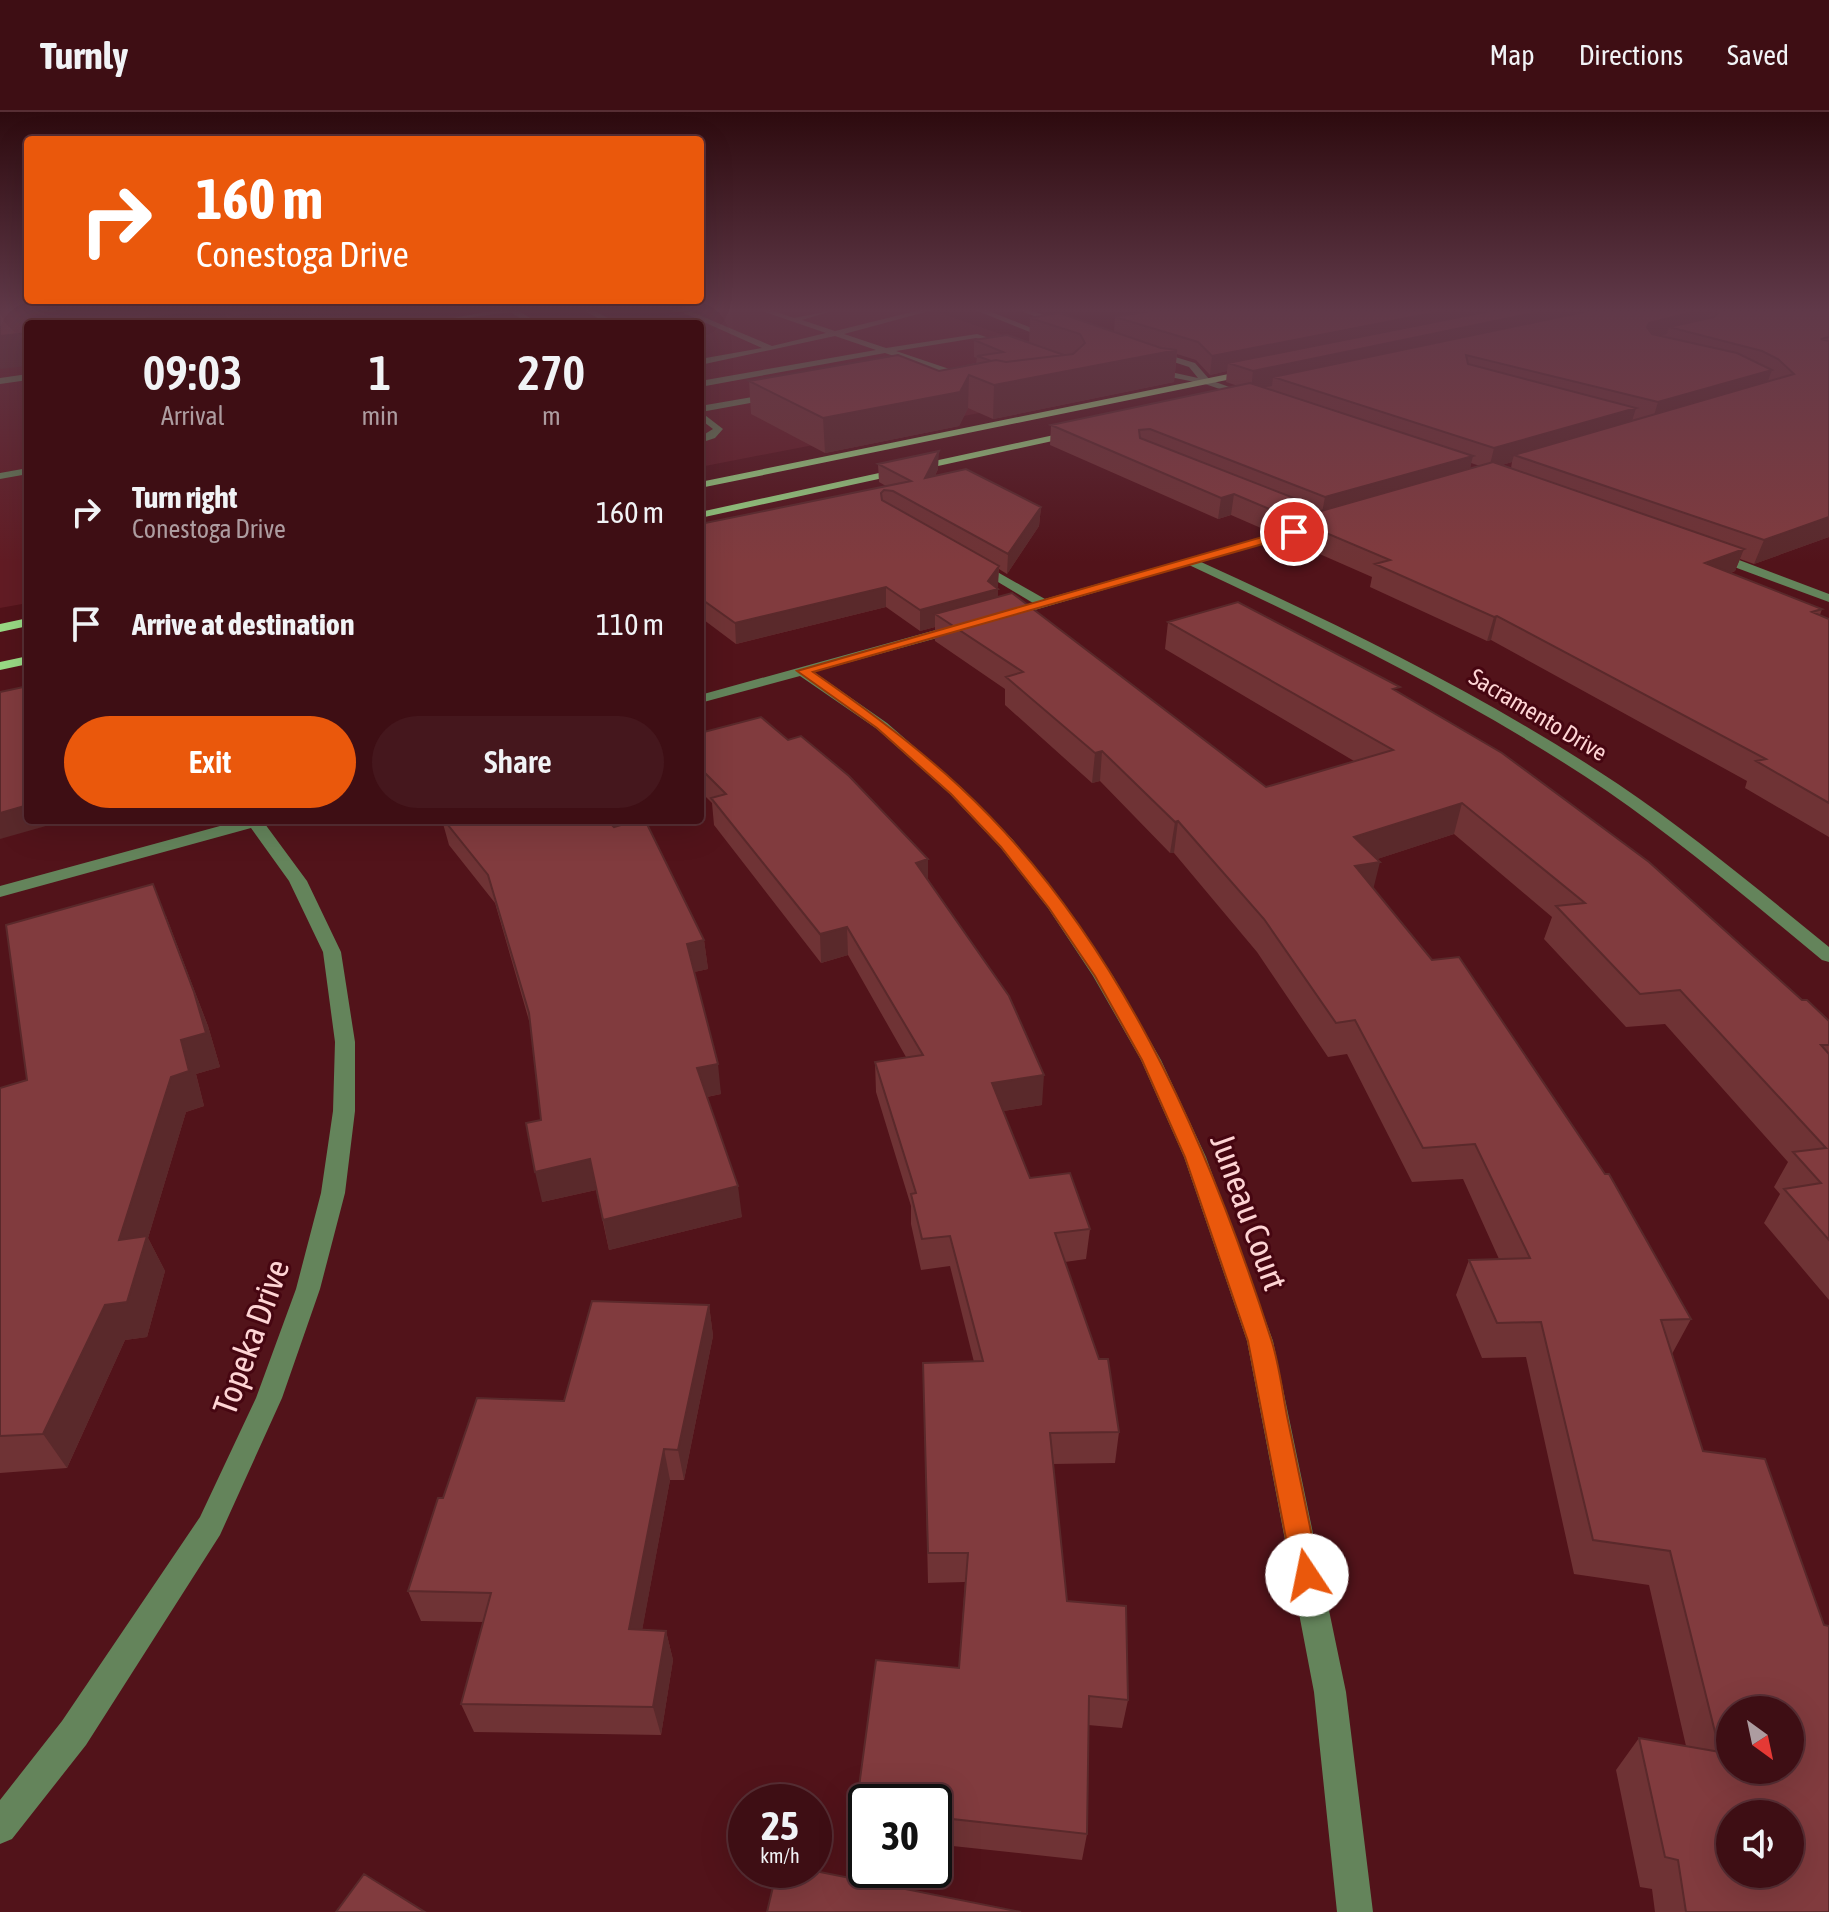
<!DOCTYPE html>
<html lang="en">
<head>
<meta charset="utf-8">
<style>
  :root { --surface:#3e0e14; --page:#45171d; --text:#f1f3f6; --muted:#ad9ca0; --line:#572e34; --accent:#ea580c }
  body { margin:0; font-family:"Asap Condensed",sans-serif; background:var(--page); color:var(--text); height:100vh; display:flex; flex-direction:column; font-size:30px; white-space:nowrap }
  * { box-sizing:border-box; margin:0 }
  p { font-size:26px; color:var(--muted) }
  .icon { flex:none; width:44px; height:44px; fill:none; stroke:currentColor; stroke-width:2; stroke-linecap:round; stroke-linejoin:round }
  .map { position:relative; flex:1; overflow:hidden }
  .drawer { position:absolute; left:24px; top:208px; width:680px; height:504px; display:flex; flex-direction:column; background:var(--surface); border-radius:8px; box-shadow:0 8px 32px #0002,0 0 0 2px var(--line) }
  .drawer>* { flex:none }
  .hud { position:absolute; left:24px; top:24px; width:680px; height:168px; border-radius:8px; box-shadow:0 8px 32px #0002,0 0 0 2px var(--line); background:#ea580c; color:#fff; overflow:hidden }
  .needle { width:52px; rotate:147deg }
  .buttons { position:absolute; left:1716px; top:1584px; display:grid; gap:16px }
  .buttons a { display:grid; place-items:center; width:88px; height:88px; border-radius:50%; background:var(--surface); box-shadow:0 8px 32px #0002,0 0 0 2px var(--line); font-size:40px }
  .speed { position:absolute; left:728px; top:1672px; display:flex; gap:16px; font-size:40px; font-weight:700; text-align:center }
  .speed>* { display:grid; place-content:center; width:104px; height:104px; border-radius:50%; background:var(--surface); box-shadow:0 8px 32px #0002,0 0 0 2px var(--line); line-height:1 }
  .speed small { font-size:20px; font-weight:400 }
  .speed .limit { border:4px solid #111; border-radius:12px; background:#fff; color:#111 }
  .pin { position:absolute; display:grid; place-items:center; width:68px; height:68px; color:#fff; margin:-34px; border:4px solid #fff; border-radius:50%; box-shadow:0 2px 8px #0007 }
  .me { position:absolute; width:88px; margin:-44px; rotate:349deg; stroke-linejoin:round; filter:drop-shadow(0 0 6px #0008) }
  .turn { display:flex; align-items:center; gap:28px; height:168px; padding:0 40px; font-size:36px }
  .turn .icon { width:104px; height:104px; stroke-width:2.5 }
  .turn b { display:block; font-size:56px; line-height:68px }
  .eta { display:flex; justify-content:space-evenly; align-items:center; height:136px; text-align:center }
  .eta b { font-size:48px; font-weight:600; line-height:56px }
  .action { display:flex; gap:16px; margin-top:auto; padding:16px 40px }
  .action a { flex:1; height:92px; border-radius:48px; background:var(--accent); color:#fff; font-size:32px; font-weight:600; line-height:92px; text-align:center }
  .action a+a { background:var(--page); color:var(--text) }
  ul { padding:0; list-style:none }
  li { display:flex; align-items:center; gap:24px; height:112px; padding:0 40px }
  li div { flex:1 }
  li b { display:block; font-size:30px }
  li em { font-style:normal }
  header { display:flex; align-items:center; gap:48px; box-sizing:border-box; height:112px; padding:0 40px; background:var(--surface); border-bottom:2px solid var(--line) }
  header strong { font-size:38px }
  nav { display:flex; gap:44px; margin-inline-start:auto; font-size:28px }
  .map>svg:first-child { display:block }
  .built { fill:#621c24 }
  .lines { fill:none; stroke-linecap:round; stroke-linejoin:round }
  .minor { fill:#64845b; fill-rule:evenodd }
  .major { fill:#99db85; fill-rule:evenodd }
  .wall { fill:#6f3335; fill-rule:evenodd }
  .shaded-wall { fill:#5a292b }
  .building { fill:#813b3e; stroke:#5a292b; stroke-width:2; fill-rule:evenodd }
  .route { fill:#ea580c; stroke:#983908; stroke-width:2 }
  .labels { text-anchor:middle; stroke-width:6; stroke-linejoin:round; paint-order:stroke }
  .far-street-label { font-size:24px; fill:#fed4d4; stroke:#460611 }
  .near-street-label { font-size:34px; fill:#fed4d4; stroke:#460611 }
</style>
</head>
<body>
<header>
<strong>Turnly</strong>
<nav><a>Map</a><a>Directions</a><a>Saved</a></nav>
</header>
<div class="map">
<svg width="1829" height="1800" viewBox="0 0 1829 1800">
  <rect width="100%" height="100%" fill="#52131a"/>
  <path class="built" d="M0 198H931L1111 260 1103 277 700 355V212H28V491L0 496Z"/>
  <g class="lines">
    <path class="minor" d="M496 198H517L540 212H530L510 200 422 212Z
      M583 198H593L619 212H609Z
      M677 198H687L772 234 826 221 759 198H771L794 206 835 198 802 208 835 219 920 198H933L844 222 886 236 977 222 1016 235 1012 237 976 226 896 239 970 264 967 269 932 257 917 259V255L923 254 885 241 700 275V269L876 238 835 224 700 253V247L762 236Z
      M975 198H986L1057 226 1050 228Z
      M1018 198H1030L1069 212 1062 214Z
      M1152 238 1195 251 1210 268 1257 285 1252 288 1205 272 1145 260 1148 255 1198 266 1189 255 1149 242Z
      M28 262V268L0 272V266Z
      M775 281 778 286 701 300 723 317 715 326 700 331V325L713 317 700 307V294Z
      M28 356V362L0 367V361Z
      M1311 411 1321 413 1201 450C1344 515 1486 584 1618 672 1692 722 1760 779 1829 835V850L1822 848C1752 790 1682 731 1607 679 1475 590 1333 520 1189 453L1004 507 998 503 999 500 1033 491 968 452 978 449 1045 487Z
      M1710 440H1718L1829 482V490L1710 446Z
      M961 511 966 512V518L814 560 887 611 962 676 1013 728 1061 789 1113 864 1161 948 1206 1045 1273 1229 1346 1580 1373 1800H1337L1314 1580 1247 1229 1184 1045 1141 948 1093 864 1048 796 1001 736 950 682 877 617 800 564 700 591V583Z
      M242 708H269L265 712 307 769 341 840 355 930V999L345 1081 320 1177 282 1286 220 1423 86 1633 12 1727 0 1732V1688L62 1609 200 1405 256 1286 296 1177 321 1081 333 999 335 930 323 840 289 769 251 716 0 785V774Z"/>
    <path class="major" d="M1253 257 1256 262 700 376V370Z
      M1077 318 1080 323 700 406V400Z
      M28 506V514L0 520V512Z
      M28 544V552L0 558V550Z"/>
  </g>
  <path class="wall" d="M0 198H348L351 211 342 212H28Z
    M1156 198H1829V425L1754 452 1740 447 1735 459 1731 461 1822 497 1820 503 1829 507V725L1745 676 1747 669 1491 528 1487 529 1370 475 1372 465 1290 429 1292 414 1270 420 1231 403 1218 407 1050 333 1051 313 1238 274 1226 270 1227 259 1210 263 1196 248 1177 242 1174 270 993 307 968 296 959 314 825 341 751 302 749 269 939 259 976 251 977 246 974 245V228L1029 231 1030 206 1114 220 1115 205ZM1512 350 1511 356 1502 353ZM1471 351 1480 354 1470 357ZM1303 399 1311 402 1302 405Z
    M878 352 938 357 935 364 1041 395 1039 414 1007 462 999 457 997 476 998 485 1266 675 1354 649 1165 537 1168 510 1398 580 1829 909V1188L1764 1111 1780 1082 1774 1075 1788 1050 1665 912 1626 915 1544 827 1552 805 1454 722 1377 747 1373 776 1691 1207 1672 1242 1829 1800H1655L1652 1777 1640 1775 1616 1658 1639 1626 1686 1634 1649 1473 1574 1462 1526 1245 1482 1246 1456 1183 1469 1148 1499 1147 1463 1067 1412 1070 1347 942 1328 945 1257 840 1174 741H1170L1100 669 1092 671 1005 593V577L935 529V515L920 519 886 495 736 532 700 505V412L886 374 879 370Z
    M700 621 928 747V767L1042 993 1003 999 1030 1066 1090 1117 1086 1147 1065 1150 1119 1320 1115 1351 1053 1352 1067 1489 1128 1588 1122 1616 1088 1613 1087 1722 1082 1748 934 1732V1690H866V1725L858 1724 856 1697 959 1556 965 1470 928 1471 923 1251 974 1250 950 1154 921 1158 911 1112V1094L876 980 875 950 906 945 848 843 821 851 714 713 712 691 700 679Z
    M442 708H607L704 828 708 857 694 860 721 982 707 985 742 1105 609 1138 596 1078 542 1090 541 1008 530 912 495 791 449 733Z
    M166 804 208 914 220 955 196 962 204 994 186 1000 148 1126 165 1159 147 1225 125 1228 67 1356 0 1361V976L27 968Z
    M709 1193 713 1224 684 1368H670L642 1518 666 1519 673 1548 661 1623 474 1620 461 1592 483 1510 421 1509 408 1479 443 1386 564 1289Z"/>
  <path class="shaded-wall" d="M215 198H224L228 212H101Z
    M288 198H348L351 211 342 212H235L233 205Z
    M1448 198H1528L1228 251 1227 259 1210 263 1212 244Z
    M1548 198H1623L1273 265 1272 274 1251 278 1253 259Z
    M1700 198H1711L1706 212 1669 215 1667 222 1643 228 1649 211Z
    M28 221V254L0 257V224Z
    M1177 238 1174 270 993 307 994 273Z
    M1772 258 1765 277 1652 310 1658 290Z
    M969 263 968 296 959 314 825 341 823 306Z
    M1636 296 1630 316 1514 343 1512 350 1489 357 1494 336Z
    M939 339 938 357 925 384V366Z
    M1473 344 1468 364 1321 406 1325 385Z
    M1234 382 1231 403 1218 407 1221 386Z
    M1304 390 1301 410 1293 407 1292 414 1270 420 1274 399Z
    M1041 395 1039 414 1007 462 1008 442Z
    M1829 405V425L1754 452 1764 428Z
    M1744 437 1735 459 1697 473 1705 451Z
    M999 454 998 475 996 477H998V497L935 502V515L920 519V498L988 469Z
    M886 475V495L736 532 735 511Z
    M1497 504 1491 528 1487 529 1494 505Z
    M1102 639 1100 669 1092 671 1095 641Z
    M1462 691 1454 722 1347 757 1354 725Z
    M28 693V708H67L0 727V701Z
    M1178 709 1174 741H1170L1175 710Z
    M928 747V775L916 751Z
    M1380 750 1372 782 1355 754Z
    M153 772 208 914 220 955 196 962 204 994 186 1000 148 1126 165 1159 147 1225 125 1228 67 1356 43 1322 119 1128Z
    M847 815 848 843 821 851 820 822Z
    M704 828 708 857 690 861 687 832Z
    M718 952 721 982 701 986 697 956Z
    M1044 963 1042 993 991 1001 992 971Z
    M590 1047 596 1078 542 1090 535 1060Z
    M738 1074 742 1105 609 1138 603 1108Z
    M709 1193 713 1224 684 1368 678 1338Z
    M664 1337 670 1368 637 1546 629 1517Z
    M666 1519 673 1548 661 1623 653 1595Z"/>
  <path class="building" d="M0 198H215L101 212H28V221L0 224Z
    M225 198H288L233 205Z
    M1156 198H1448L1212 244 1198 230 1115 205Z
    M1495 198H1548L1253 259 1228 251Z
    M1593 198H1700L1649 211 1647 215 1652 222 1737 241 1772 258 1658 290 1466 243 1468 252 1636 296 1494 336 1273 265Z
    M1714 198H1829V225L1821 227 1829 229V405L1764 428 1514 343 1794 262 1778 247 1762 239 1669 215 1714 205 1717 202Z
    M1059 201 1161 236 1177 238 994 273 969 263 960 280 823 306 749 269 898 243 939 259 996 248 1006 250 1073 242 1085 231 1080 222 1030 206Z
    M1007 223 1064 243 1006 250 996 248 991 249 977 244 1003 240 974 228Z
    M1250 271 1473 344 1325 385 1150 317 1139 318 1140 326 1304 390 1274 399 1234 382 1221 386 1051 313Z
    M939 339 925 366 966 357 1041 395 1008 442 893 379 884 378 881 381 882 388 999 454 988 469 998 477 920 498 886 475 735 511 700 486V412L911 369 878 352Z
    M1493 350 1744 437 1705 451 1822 497 1812 500 1829 507V691L1756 649 1766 647 1497 504 1494 505 1375 452 1390 448 1293 407Z
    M1012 481 1266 675 1393 638 1168 510 1238 490 1400 575 1393 577 1502 641 1649 750 1802 888H1807L1829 909V933H1821L1829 942V1128L1784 1077 1821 1071 1793 1040 1826 1036 1680 878 1640 882 1556 794 1585 791 1462 691 1354 725 1380 750 1355 754 1432 848 1459 845 1605 1062H1609L1691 1207 1661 1208 1703 1339 1765 1347 1824 1513 1829 1514V1800H1686L1678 1748 1665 1745 1639 1626 1720 1640 1670 1439 1593 1428 1541 1210 1497 1211 1469 1148 1530 1146 1475 1032 1423 1036 1355 908 1336 911 1264 807 1178 709 1175 710 1102 639 1095 641 1006 565 1023 560 935 502ZM1730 1598H1790V1658H1730ZM1730 1702H1790V1762H1730Z
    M28 574V693L0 701V580Z
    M761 605 788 628 801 624 849 664 928 747 916 751 1009 884 1044 963 992 971 1030 1066 1070 1061 1090 1117 1055 1121 1099 1247H1108L1119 1320 1050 1321 1067 1489 1126 1494 1128 1588 1089 1584 1087 1722 934 1705V1690H866V1698L856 1697 876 1548 959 1556 968 1441H928L923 1251 983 1249 950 1124 922 1127 911 1082 916 1081 875 950 923 943 847 815 820 822 711 686 726 682 700 656V621Z
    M444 708H607L614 715 637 708H645L704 828 687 832 718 952 697 956 738 1074 603 1108 590 1047 535 1060 526 1011 541 1008 529 901 488 763Z
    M153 772 194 880 206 921 181 928 189 959 171 965 119 1128 147 1124 127 1190 105 1193 43 1322 0 1324V976L27 968 6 813Z
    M592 1189 709 1193 678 1338 664 1337 629 1517 666 1519 653 1595 461 1592 491 1481 408 1479 438 1386H443L477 1286 564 1289Z
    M777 1758H810L1021 1800H767Z
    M364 1762 425 1800H336Z"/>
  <linearGradient id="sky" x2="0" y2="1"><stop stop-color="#2d0a0e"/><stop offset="0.44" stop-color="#603949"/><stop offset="1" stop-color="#603949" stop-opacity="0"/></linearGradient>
  <rect width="1829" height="450" fill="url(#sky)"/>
  <path class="route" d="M1294 416 1299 420 1298 422 813 560C865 596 914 632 960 675 1117 821 1207 1027 1271 1227 1279 1251 1282 1278 1287 1304 1298 1357 1309 1410 1320 1463L1316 1472 1307 1476 1297 1472 1293 1463 1248 1229 1185 1045 1142 948 1095 864 1049 796 1001 735 951 682 877 616 797 559Z"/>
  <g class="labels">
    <g class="far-street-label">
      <text transform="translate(1538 603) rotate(31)" y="8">Sacramento Drive</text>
    </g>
    <g class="near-street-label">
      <text transform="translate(1249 1100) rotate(70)" y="12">Juneau Court</text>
      <text transform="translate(251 1225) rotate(-70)" y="12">Topeka Drive</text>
    </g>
  </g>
</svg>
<div class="buttons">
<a><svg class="needle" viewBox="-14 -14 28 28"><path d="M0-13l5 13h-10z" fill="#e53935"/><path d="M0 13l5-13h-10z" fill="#ad9ca0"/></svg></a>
<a><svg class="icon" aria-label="sound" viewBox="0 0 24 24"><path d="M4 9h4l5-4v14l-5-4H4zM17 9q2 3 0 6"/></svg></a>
</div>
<div class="speed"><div>25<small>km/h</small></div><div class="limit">30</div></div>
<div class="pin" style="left:1294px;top:420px;background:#d93025"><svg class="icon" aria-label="arrive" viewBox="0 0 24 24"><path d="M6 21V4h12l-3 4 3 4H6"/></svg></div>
<svg class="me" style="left:1307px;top:1463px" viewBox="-20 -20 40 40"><circle r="19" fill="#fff"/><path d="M0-13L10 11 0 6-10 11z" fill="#ea580c"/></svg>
<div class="hud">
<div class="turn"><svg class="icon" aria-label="right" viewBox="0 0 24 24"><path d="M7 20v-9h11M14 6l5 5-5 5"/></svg><div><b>160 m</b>Conestoga Drive</div></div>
</div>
<section class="drawer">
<div class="eta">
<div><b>09:03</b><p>Arrival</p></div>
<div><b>1</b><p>min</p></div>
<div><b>270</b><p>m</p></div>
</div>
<ul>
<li><svg class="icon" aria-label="right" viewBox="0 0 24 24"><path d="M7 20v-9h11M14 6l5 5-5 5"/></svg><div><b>Turn right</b><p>Conestoga Drive</p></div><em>160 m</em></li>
<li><svg class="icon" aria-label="arrive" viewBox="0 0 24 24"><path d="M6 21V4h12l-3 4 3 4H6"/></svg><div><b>Arrive at destination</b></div><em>110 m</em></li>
</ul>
<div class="action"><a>Exit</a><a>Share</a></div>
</section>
</div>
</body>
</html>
